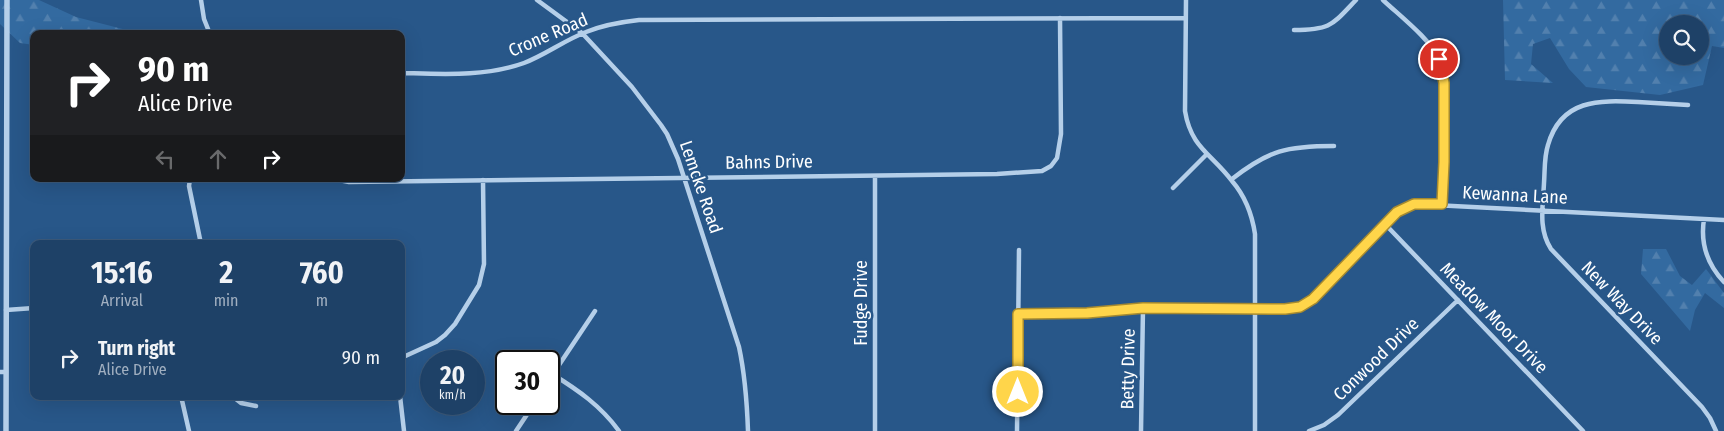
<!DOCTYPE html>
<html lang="en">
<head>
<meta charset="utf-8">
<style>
  :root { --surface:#1e4167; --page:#2b4c70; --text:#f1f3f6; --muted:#a1afc0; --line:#3c5a7b }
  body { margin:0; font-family:"Fira Sans Condensed",sans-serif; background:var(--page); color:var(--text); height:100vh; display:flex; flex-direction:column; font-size:19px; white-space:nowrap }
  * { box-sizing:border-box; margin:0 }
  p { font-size:16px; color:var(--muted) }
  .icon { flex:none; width:28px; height:28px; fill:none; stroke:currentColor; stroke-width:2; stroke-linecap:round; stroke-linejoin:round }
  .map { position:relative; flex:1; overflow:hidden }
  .panel { position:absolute; left:30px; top:240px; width:375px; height:160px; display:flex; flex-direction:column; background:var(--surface); border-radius:10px; box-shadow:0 5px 20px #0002,0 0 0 1px var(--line) }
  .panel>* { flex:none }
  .hud { position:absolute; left:30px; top:30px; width:375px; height:152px; border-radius:10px; box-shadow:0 5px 20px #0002,0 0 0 1px var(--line); background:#202124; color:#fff; overflow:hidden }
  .controls { position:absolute; left:1659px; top:15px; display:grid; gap:10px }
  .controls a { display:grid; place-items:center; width:50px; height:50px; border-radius:50%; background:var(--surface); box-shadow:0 5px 20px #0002,0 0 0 1px var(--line); font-size:25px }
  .speed { position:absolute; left:420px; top:350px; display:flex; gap:10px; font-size:25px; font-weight:700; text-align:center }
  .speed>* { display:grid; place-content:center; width:65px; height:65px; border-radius:50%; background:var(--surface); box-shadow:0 5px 20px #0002,0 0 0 1px var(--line); line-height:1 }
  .speed small { font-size:12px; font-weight:400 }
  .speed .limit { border:2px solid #111; border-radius:8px; background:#fff; color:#111 }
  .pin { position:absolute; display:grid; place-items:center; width:42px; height:42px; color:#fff; margin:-21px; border:2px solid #fff; border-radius:50%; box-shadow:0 1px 5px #0007 }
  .me { position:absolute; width:55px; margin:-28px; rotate:0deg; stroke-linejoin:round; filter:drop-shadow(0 0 4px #0008) }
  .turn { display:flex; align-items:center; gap:18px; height:105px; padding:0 25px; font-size:22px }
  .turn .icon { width:65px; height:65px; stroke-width:2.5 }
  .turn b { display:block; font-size:35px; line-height:42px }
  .lanes { display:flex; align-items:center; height:48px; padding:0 25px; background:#0003; justify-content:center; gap:25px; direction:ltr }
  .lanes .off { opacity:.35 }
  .eta { display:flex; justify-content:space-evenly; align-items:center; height:85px; text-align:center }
  .eta b { font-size:30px; font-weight:700; line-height:35px }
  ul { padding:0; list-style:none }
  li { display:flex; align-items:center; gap:15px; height:65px; padding:0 25px }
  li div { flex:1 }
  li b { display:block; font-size:19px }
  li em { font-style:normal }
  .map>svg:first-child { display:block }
  .forest { fill:url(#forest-firs); fill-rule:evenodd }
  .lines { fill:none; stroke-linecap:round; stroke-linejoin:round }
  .minor { stroke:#b5cfe9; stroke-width:4.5 }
  .tertiary { stroke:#b5cfe9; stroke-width:5.5 }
  .route-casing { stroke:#a68a30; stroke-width:12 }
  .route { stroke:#ffd54a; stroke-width:9 }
  .labels { text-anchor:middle; stroke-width:5; stroke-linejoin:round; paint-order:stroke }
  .street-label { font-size:18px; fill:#fff; stroke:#285789 }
</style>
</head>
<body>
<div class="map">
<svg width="1724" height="431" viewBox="0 0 1724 431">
  <defs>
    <pattern id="forest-firs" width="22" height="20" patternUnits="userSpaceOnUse" patternTransform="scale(1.25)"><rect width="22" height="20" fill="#336aa0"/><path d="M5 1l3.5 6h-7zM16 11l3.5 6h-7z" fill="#5280ae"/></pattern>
  </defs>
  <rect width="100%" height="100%" fill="#285789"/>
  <path class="forest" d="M0 0H39L76 17 142 34H34V45L20 43 0 24Z
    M1503 0H1724V48L1712 46 1703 85 1660 95 1586 87 1569 69 1550 38 1533 44 1531 64 1553 83 1505 80ZM1668 24H1700V56H1668Z
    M1643 249H1666L1680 276 1692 285 1706 269 1724 293V308L1705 293 1695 310 1690 331 1641 274Z"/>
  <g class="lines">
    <path class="minor" d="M201 0 204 19 210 34
      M537 0 582 33 632 87 661 125 667 134 678 159 739 347C745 375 747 402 748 431
      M1186 0 1185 111C1191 148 1212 154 1232 181 1245 196 1252 214 1255 234V431
      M1383 0C1400 16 1430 39 1439 59 1447 75 1444 95 1444 112 1444 143 1443 173 1442 204
      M1294 30C1331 30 1332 25 1356 0
      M401 73C442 74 485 77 524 63 545 55 565 40 586 32 603 25 621 22 639 20L1186 18
      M1688 105C1671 104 1655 103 1638 102 1599 100 1561 99 1548 145 1544 157 1545 170 1544 183 1543 206 1538 229 1551 249L1702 407 1710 418 1716 431
      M190 179 189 186 201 244
      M334 179 349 182 997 174 1042 171 1051 166 1057 158 1061 134 1060 18
      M1232 179C1269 150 1287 146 1334 146
      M1173 188 1207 154
      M1704 219C1700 244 1707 264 1724 282
      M1385 224 1583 431
      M6 310 34 308
      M1018 314 1087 313 1143 308 1285 309 1300 307 1313 299 1394 214 1402 208 1414 204 1724 220
      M401 358 436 342 445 335 455 324 479 285 484 264 483 180
      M0 372H6
      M552 374C578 390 601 406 619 431
      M549 380 595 311
      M181 396 189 431
      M232 396 241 403 256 406
      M400 396 404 431
      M516 431 534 404
      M875 431V176
      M1017 431 1019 250
      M1141 431 1143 308
      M1309 431 1324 425 1338 415 1458 300"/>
    <path class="tertiary" d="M6 431 7 0"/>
  </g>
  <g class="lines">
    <g class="route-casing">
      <path id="route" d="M1018 392V314L1087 313 1143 308 1285 309 1300 307 1313 299 1397 212 1414 204H1442L1444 162V83L1439 59"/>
    </g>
    <use href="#route" class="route"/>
  </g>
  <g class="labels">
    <g class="street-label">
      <text transform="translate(548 35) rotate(-23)" y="6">Crone Road</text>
      <text transform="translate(769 162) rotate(-1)" y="6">Bahns Drive</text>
      <text transform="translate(701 187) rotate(71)" y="6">Lemcke Road</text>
      <text transform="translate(1515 195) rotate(3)" y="6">Kewanna Lane</text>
      <text transform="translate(861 303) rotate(-90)" y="6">Fudge Drive</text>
      <text transform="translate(1622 303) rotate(46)" y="6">New Way Drive</text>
      <text transform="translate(1494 318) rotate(46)" y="6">Meadow Moor Drive</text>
      <text transform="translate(1376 359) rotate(-44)" y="6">Conwood Drive</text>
      <text transform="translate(1128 369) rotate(-89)" y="6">Betty Drive</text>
    </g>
  </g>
</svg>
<div class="controls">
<a><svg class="icon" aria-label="search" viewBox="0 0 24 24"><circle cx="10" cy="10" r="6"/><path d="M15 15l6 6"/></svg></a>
</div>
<div class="speed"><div>20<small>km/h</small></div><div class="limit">30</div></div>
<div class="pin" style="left:1439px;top:59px;background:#d93025"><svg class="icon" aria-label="arrive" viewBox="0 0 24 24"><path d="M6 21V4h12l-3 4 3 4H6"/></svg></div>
<svg class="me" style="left:1018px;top:392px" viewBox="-20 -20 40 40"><circle r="17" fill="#ffd54a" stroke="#fff" stroke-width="3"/><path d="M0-11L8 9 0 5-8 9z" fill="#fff"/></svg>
<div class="hud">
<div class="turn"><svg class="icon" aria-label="right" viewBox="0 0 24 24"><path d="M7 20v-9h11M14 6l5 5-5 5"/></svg><div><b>90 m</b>Alice Drive</div></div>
<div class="lanes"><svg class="icon off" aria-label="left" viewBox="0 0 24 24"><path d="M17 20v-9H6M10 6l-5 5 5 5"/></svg><svg class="icon off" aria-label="ahead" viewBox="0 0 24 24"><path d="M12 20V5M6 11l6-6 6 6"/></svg><svg class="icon" aria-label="right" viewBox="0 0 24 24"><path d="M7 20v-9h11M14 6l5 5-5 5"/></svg></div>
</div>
<section class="panel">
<div class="eta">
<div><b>15:16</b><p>Arrival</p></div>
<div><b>2</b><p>min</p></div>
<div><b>760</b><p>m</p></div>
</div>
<ul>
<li><svg class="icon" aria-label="right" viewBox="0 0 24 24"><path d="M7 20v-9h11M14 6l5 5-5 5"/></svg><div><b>Turn right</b><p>Alice Drive</p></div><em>90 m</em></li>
</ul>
</section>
</div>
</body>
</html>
